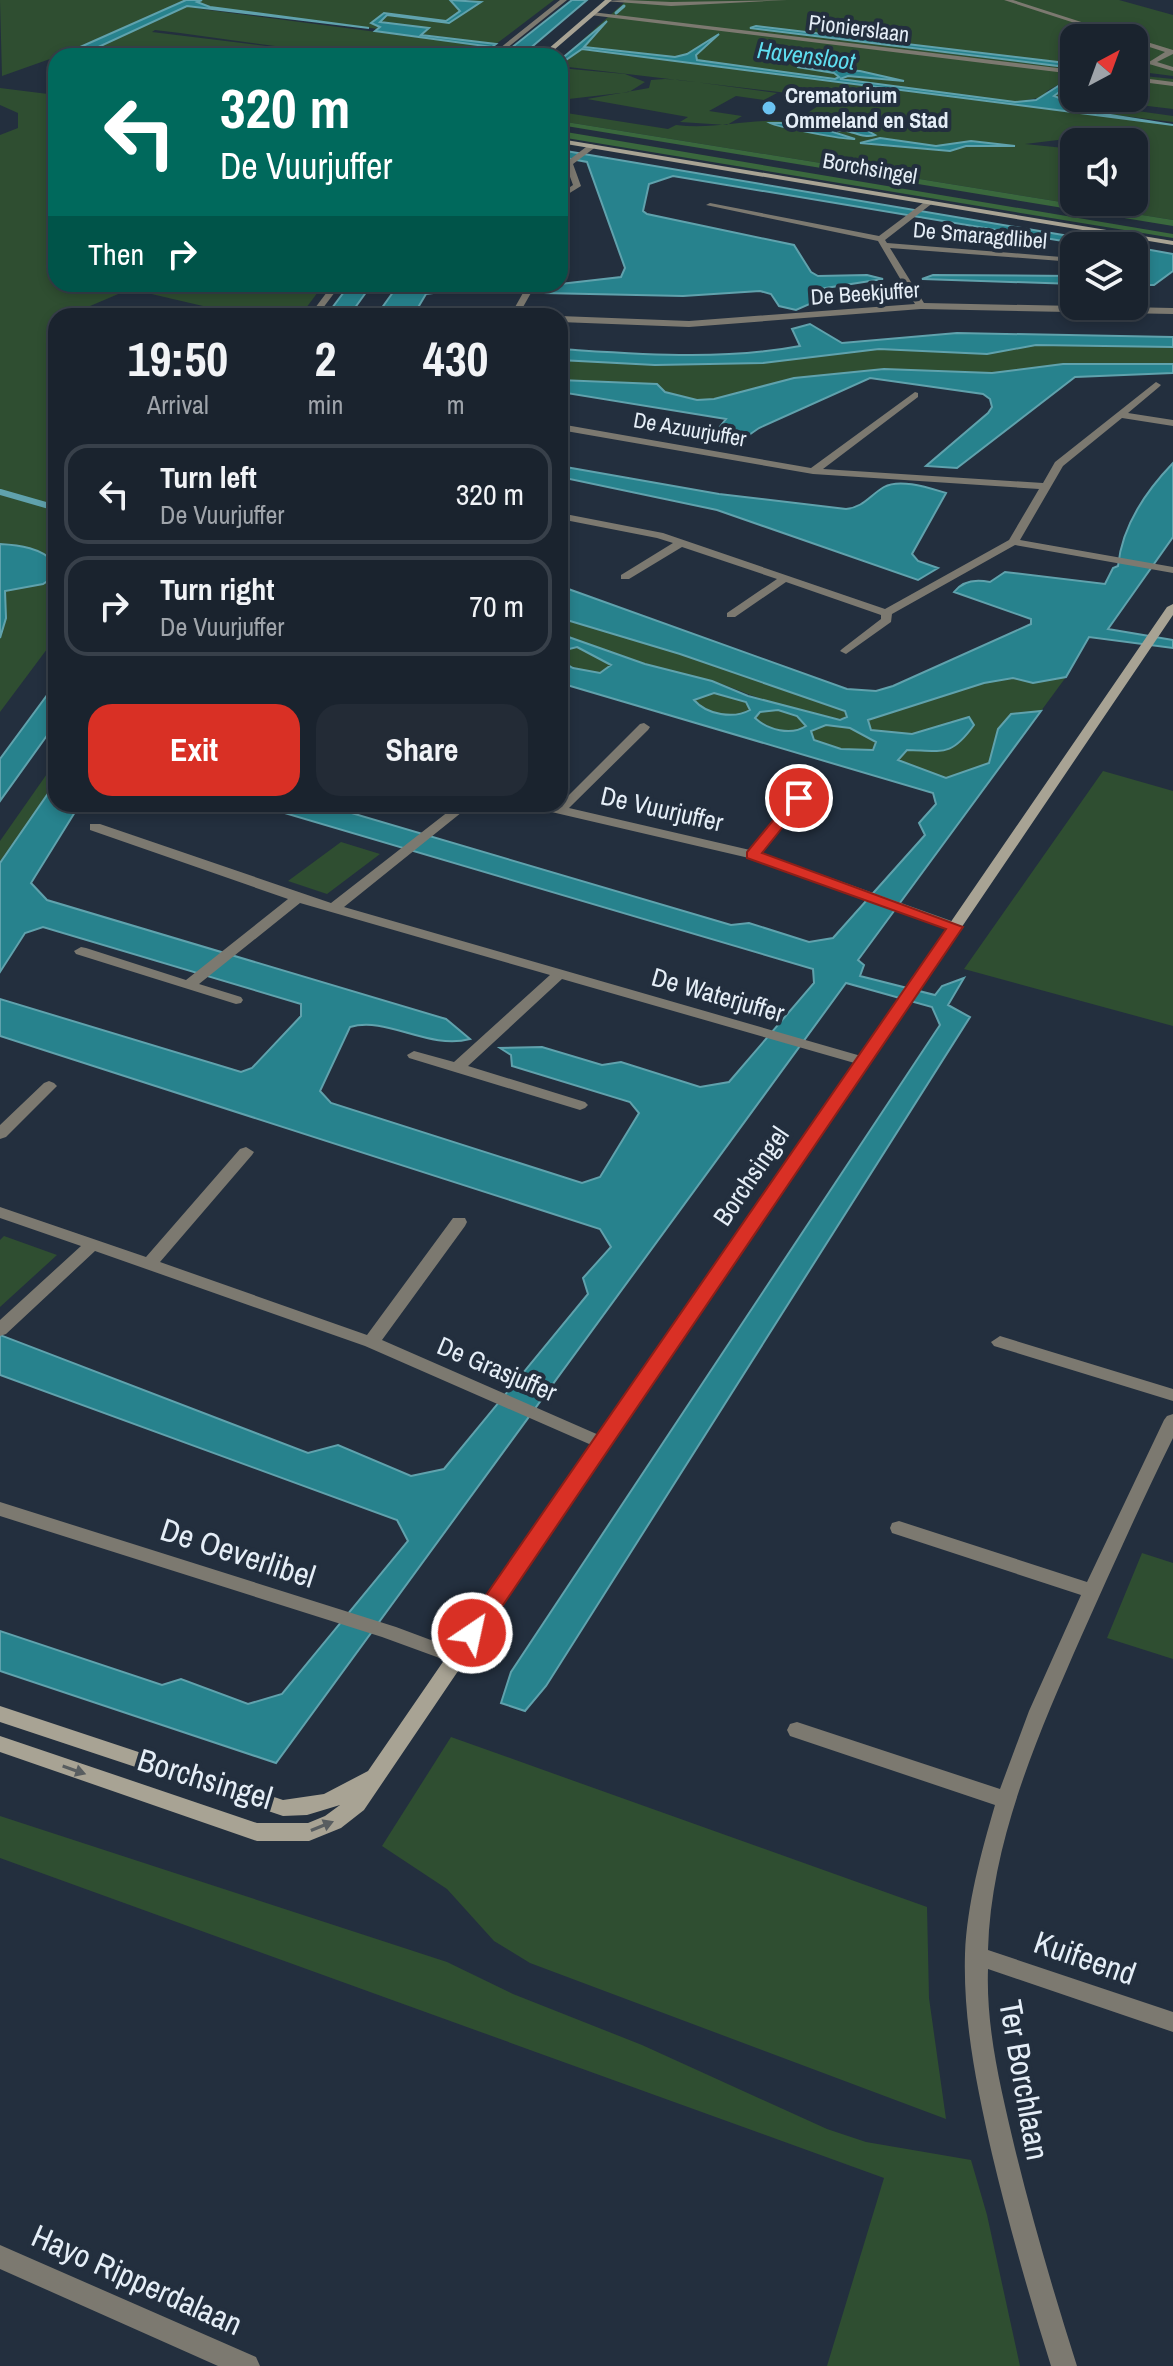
<!DOCTYPE html>
<html lang="en">
<head>
<meta charset="utf-8">
<style>
  :root { --surface:#1a232e; --page:#232b36; --text:#f1f3f6; --muted:#9fa4aa; --line:#38404a; --accent:#d93025 }
  body { margin:0; font-family:"Archivo Narrow",sans-serif; background:var(--page); color:var(--text); height:100vh; display:flex; flex-direction:column; font-size:30px; white-space:nowrap }
  * { box-sizing:border-box; margin:0 }
  p { font-size:26px; color:var(--muted) }
  .icon { flex:none; width:44px; height:44px; fill:none; stroke:currentColor; stroke-width:2; stroke-linecap:round; stroke-linejoin:round }
  .map { position:relative; flex:1; overflow:hidden }
  .details { position:absolute; left:48px; top:308px; width:520px; height:504px; display:flex; flex-direction:column; background:var(--surface); border-radius:24px; box-shadow:0 4px 12px #0003,0 0 0 2px var(--line) }
  .details>* { flex:none }
  .banner { position:absolute; left:48px; top:48px; width:520px; height:244px; border-radius:24px; box-shadow:0 4px 12px #0003,0 0 0 2px var(--line); background:#00695c; color:#fff; overflow:hidden }
  .needle { width:52px; rotate:41deg }
  .fabs { position:absolute; left:1060px; top:24px; display:grid; gap:16px }
  .fabs a { display:grid; place-items:center; width:88px; height:88px; border-radius:16px; background:var(--surface); box-shadow:0 4px 12px #0003,0 0 0 2px var(--line); font-size:40px }
  .pin { position:absolute; display:grid; place-items:center; width:68px; height:68px; color:#fff; margin:-34px; border:4px solid #fff; border-radius:50%; box-shadow:0 2px 8px #0007 }
  .me { position:absolute; width:88px; margin:-44px; rotate:34deg; stroke-linejoin:round; filter:drop-shadow(0 0 6px #0008) }
  .turn { display:flex; align-items:center; gap:28px; height:168px; padding:0 40px; font-size:36px }
  .turn .icon { width:104px; height:104px; stroke-width:2.5 }
  .turn b { display:block; font-size:56px; line-height:68px }
  .then { display:flex; align-items:center; height:76px; padding:0 40px; background:#0003; gap:16px; font-size:30px }
  .eta { display:flex; justify-content:space-evenly; align-items:center; height:136px; text-align:center }
  .eta b { font-size:48px; font-weight:700; line-height:56px }
  .cta { display:flex; gap:16px; margin-top:auto; padding:16px 40px }
  .cta a { flex:1; height:92px; border-radius:24px; background:var(--accent); color:#fff; font-size:32px; font-weight:700; line-height:92px; text-align:center }
  .cta a+a { background:var(--page); color:var(--text) }
  ul { padding:0; list-style:none }
  li { display:flex; align-items:center; gap:24px; height:100px; margin:0 16px 12px; padding:0 24px; border:4px solid var(--line); border-radius:24px }
  li div { flex:1 }
  li b { display:block; font-size:30px }
  li em { font-style:normal }
  .map>svg:first-child { display:block }
  .green { fill:#2f4e31; fill-rule:evenodd }
  .forest { fill:#3a683d }
  .water { fill:#27828d; stroke:#60a2ad; stroke-width:2; fill-rule:evenodd }
  .lines { fill:none; stroke-linecap:round; stroke-linejoin:round }
  .stream-far1 { stroke:#60a2ad; stroke-width:3 }
  .stream { stroke:#60a2ad; stroke-width:6 }
  .street { fill:#7c7970; fill-rule:evenodd }
  .secondary { fill:#a8a394; fill-rule:evenodd }
  .oneway { fill:#585d60 }
  .route { fill:#d93025; stroke:#8d1f18; stroke-width:2 }
  .poi-dot { fill:#6bc3f2; stroke:#232f3e; stroke-width:3 }
  .labels { text-anchor:middle; stroke-width:8; stroke-linejoin:round; paint-order:stroke }
  .far-street-label { font-size:22px; fill:#e5eef7; stroke:#232f3e }
  .far-poi-label { font-size:22px; font-weight:bold; fill:#e5eef7; stroke:#232f3e; text-anchor:start }
  .far-water-label { font-size:24px; font-style:italic; fill:#5fdef0; stroke:#232f3e }
  .street-label { font-size:26px; fill:#e5eef7; stroke:#232f3e }
  .near-street-label { font-size:32px; fill:#e5eef7; stroke:#232f3e }
</style>
</head>
<body>
<div class="map">
<svg width="1173" height="2366" viewBox="0 0 1173 2366">
  <rect width="100%" height="100%" fill="#232f3e"/>
  <path class="green" d="M0 0H186L64 54 2 76Z
    M202 0H450L460 11 446 21 384 13 372 23 380 27 378 29 210 7 197 2Z
    M467 0H554L496 44 419 34 428 29 379 22 387 15 449 23 479 2Z
    M627 0H1119L1173 15V76L1134 71V38H1074V64L752 28 1074 68V76L1047 91 1044 97 1015 102 840 79 853 72 901 80 860 71 799 67 834 73 839 77 835 79 697 60 696 55 719 34 687 54 675 57 584 47 606 21 560 60Z
    M187 6 201 9 492 47 481 56H452L457 54 452 50C356 64 253 41 155 30L152 32 347 56H79Z
    M578 49 1173 125V220L560 121V112L668 129 676 125C717 130 755 117 794 122L830 98 560 66ZM823 117 865 129 863 136 849 130 832 131 855 138C846 140 780 128 770 123ZM1099 135 1107 139 1101 142H1134V202H1074V149L1025 144ZM880 138 936 146 976 141 1015 146H966L949 151 861 144Z
    M560 68 625 74 645 82 629 92 560 100Z
    M1134 75 1173 79V109L1131 104 1109 107 1173 116V122L1098 113 1054 96 1074 81V98H1134Z
    M665 79 680 80 777 93 764 100 736 96 709 111 742 116 727 125 680 122 688 117 587 99 649 88 651 80Z
    M0 88 56 95V284H324L300 316H246L130 289 83 309 108 316H56V637L0 712V638L5 591 43 584 55 576V563C42 548 19 545 0 544V135L18 128V113L0 105Z
    M1035 345 1173 347V364H1063L992 373 883 369 794 378 714 399 697 400 665 392 657 384 560 380V360L655 365 763 363 879 349 987 354Z
    M560 618 680 654 845 711 847 717C826 728 738 689 713 681 703 678 693 678 683 675 641 664 601 649 560 635Z
    M577 647 611 665 600 673 573 668 561 661V651Z
    M1066 677 1041 711 1011 714 998 729 989 763 946 778 897 761 907 750H926L952 720C927 737 899 735 871 730L868 720 981 683 1013 678 1033 683Z
    M714 693 746 702 751 710C734 719 707 715 694 700Z
    M778 710 797 716 806 726C791 736 768 730 755 718L760 712Z
    M826 725 850 728 876 742 873 750 842 749 814 740 811 731Z
    M56 761V782L0 864V841Z
    M1103 771 1173 791V1026L964 969Z
    M341 842 380 854 327 894 288 881Z
    M4 1236 57 1255 0 1307V1240Z
    M1142 1553 1173 1563V1659L1107 1638Z
    M451 1737 927 1907 929 1998 946 2119 530 1963 494 1941 447 1889 382 1846Z
    M0 1816 447 1962 513 1994 642 2045 827 2129 866 2142 971 2160 987 2215 1020 2366H827L884 2178 0 1858Z"/>
  <path class="forest" d="M560 121 1173 220V226L560 125Z
    M560 131 1173 234V238L560 137Z"/>
  <path class="water" d="M186 0H202L197 2 210 7 369 28 187 6 79 56H60Z
    M450 0 481 2 449 23 387 15 380 22 429 28 421 35 496 44 492 47 375 31 380 27 371 23 384 13 446 21 460 11Z
    M572 0H587L521 56H501Z
    M607 21 584 47 675 57 687 54 719 34 696 55 697 60 835 79 839 77 834 73 797 67 860 71 904 81 848 76 840 79 1015 102 1036 100 1074 76V81L1054 96 1098 113 1173 125 582 49 560 64V60Z
    M756 26 1074 64V68L750 28Z
    M809 114 859 126 875 135C860 140 849 126 833 132L855 139C846 140 777 127 770 123H795Z
    M880 138 936 146 971 141 1015 146H966L950 151 860 143Z
    M560 150 1128 246H1093L673 176 649 184 643 211 647 214 794 245 811 272 818 276 867 275 883 279 813 290 810 293 812 303 796 310 779 306 771 294 760 291 683 296 448 291 426 294 413 316H376L399 284H560L621 277 625 268 587 162 560 157Z
    M1134 247 1173 254V271L1154 285H1134V276L1138 274Z
    M933 275 1074 276V284L922 279Z
    M350 284H372L349 316H326Z
    M810 324 842 343 957 333 1173 337V347L1036 345 987 354 879 349 763 363 655 365 560 360V349C639 354 721 361 800 346L792 329Z
    M1063 364H1173V373L1075 377 957 468 926 466 988 413 992 407 990 399 983 394 870 378 759 428 736 444 710 439 726 419 560 392V380L657 384 665 392 697 400 714 399 794 378 884 369 992 373Z
    M1173 463V537L1108 629 1173 640V648L1089 637 1066 677 1033 683 1013 678 984 683 868 720 871 730 912 734 969 717 974 725C951 757 943 751 907 750L898 760 946 778 989 763 998 729 1011 714 1041 711 858 960 864 965 860 976 935 995 942 986 964 978 948 1005 970 1017 546 1686 525 1711 501 1703 511 1672 940 1025 932 1007 846 983 276 1763 0 1671V1631L162 1685 181 1679 248 1704 282 1694 408 1541 397 1520 0 1375V1335L308 1453 338 1445 411 1476 444 1469 588 1294 583 1278 611 1247 600 1229 0 1036V999L241 1072 252 1068 301 1016V1004L43 927 25 933 0 972V863L56 782V804H80L31 883 47 900 446 1019 470 1039C428 1050 387 1016 350 1027L320 1091 331 1103 582 1183 600 1177 639 1113 630 1102 512 1066 511 1055 500 1048 542 1047 602 1065 621 1062 700 1087 729 1082 814 983 813 969 254 804H321L731 925 749 923 809 942 833 938 925 835 919 823 936 804 933 793 560 683V634L645 664 712 681 748 696 840 720 847 717 845 711 680 654 560 618V586L847 689 876 691 893 686 1031 624V619L954 592C963 580 976 579 990 582L1005 572 1105 584 1113 568 1118 566C1122 526 1146 491 1173 463ZM577 647 611 665 600 673 573 668 561 661V651ZM714 693 746 702 750 710C734 719 707 715 694 700ZM778 710 797 716 806 726C791 736 768 730 755 718L760 712ZM826 725 850 728 876 742 873 750 841 749 814 740 811 731Z
    M560 466 719 494 846 509C864 507 869 496 884 487 900 478 929 488 946 493L912 554 918 561 938 568 918 580 717 510 560 477Z
    M0 544C19 545 42 548 55 563V576L43 584 5 591 6 618 0 638Z
    M56 683V723L0 801V759Z"/>
  <g class="lines">
    <path class="stream-far1" d="M616 13 624 6"/>
    <path class="stream" d="M0 492 56 508"/>
    <path class="street" d="M560 0H567L497 56H490Z
      M625 0 671 2 787 0 671 6 604 1Z
      M1004 0H1013L1131 38H1121Z
      M592 12 1074 70V74L590 15Z
      M1134 38 1173 50V54L1157 62 1173 67V71L1149 64V62L1165 52 1134 42Z
      M1134 77 1173 82V86L1134 81Z
      M590 144 597 146 573 164 581 186 560 199V194L573 185 565 163Z
      M927 200 934 202 885 240 887 243 1074 258V262L890 248 924 303 1173 308V314L921 309 689 327 560 322V316L689 321 915 304 878 241 706 205 710 203 879 236Z
      M333 284H341L317 316H309Z
      M528 284H536L518 316H510Z
      M1156 382 1161 385 1159 387 1128 413 1173 420V426L1122 418 1063 466 1020 540 1173 567V573L1015 545 892 614 891 622 846 654 840 651 842 649 881 619V615L786 582 735 617H727V613L777 579 682 547 629 579H621V575L673 543 657 538 560 519V513L663 533 885 609 1009 540 1039 489 813 474 560 430V424L811 468 915 392 918 393V397L823 469 1043 483 1055 462Z
      M644 723 650 727 648 730 569 808 750 850 811 776H819V782L761 853 960 924 962 927 960 930H950L749 858 530 807 529 804H560L640 724Z
      M458 804H472L344 907 868 1058 870 1061 868 1064H858L562 979 468 1066 585 1102 588 1105 585 1108 580 1110 409 1058 407 1055 414 1051 454 1062 550 975 300 903 199 984 241 997 243 1000 241 1003 236 1004 76 954 74 951 81 947 86 948 186 980 288 899 90 830V824H100L331 903Z
      M49 1081 54 1083 57 1086 6 1137 0 1139V1125L44 1083Z
      M246 1147 254 1152 252 1155 160 1262 367 1335 453 1218H465L467 1222 465 1226 382 1340 608 1439 611 1443 608 1447H596L365 1346 95 1251 6 1334 0 1336V1320L81 1246 0 1218V1207L146 1257 240 1149Z
      M1000 1336 1173 1389V1401L994 1346 991 1342Z
      M1173 1414V1438C1141 1503 1111 1570 1081 1637 1038 1735 991 1841 988 1950L1173 2012V2032L988 1969C986 2030 1001 2089 1015 2149 1033 2222 1054 2294 1077 2366H1051C1029 2296 1009 2225 992 2154 977 2087 963 2022 965 1954 967 1904 981 1853 995 1805L790 1736 787 1730 790 1724 797 1722 1000 1789 1029 1711 1081 1595 892 1533 890 1528 892 1523 899 1521 1087 1582 1164 1420 1167 1416Z
      M0 1502 396 1627 463 1652 466 1657 463 1662 456 1664 382 1637 0 1516Z
      M0 2245 256 2357 260 2366H218L0 2269Z"/>
    <path class="secondary" d="M605 0H612L547 56H540Z
      M560 139 1173 241V245L560 143Z
      M1173 604V615L364 1810 341 1828 309 1841H257L0 1752V1736L257 1823H308L325 1816 340 1805 307 1815 283 1816 0 1722V1706L283 1800 324 1794 368 1771 1167 607Z"/>
  </g>
  <defs><path id="oneway-solid" d="M-6-.8H1V-3.2L6.5 0L1 3.2V.8H-6Z" transform="scale(2)"/></defs>
  <g class="oneway">
    <use href="#oneway-solid" transform="translate(74 1770) rotate(19)"/>
    <use href="#oneway-solid" transform="translate(322 1826) rotate(-22)"/>
  </g>
  <path class="route" d="M794 795 806 798 762 853 963 927 480 1639H464L461 1633 464 1627 946 929 747 858V852Z"/>
  <circle class="poi-dot" cx="769" cy="108" r="8"/>
  <g class="labels">
    <g class="far-street-label">
      <text transform="translate(859 28) rotate(7)" y="8">Pionierslaan</text>
      <text transform="translate(870 168) rotate(10)" y="8">Borchsingel</text>
      <text transform="translate(980 235) rotate(5)" y="8">De Smaragdlibel</text>
      <text transform="translate(865 293) rotate(-4)" y="8">De Beekjuffer</text>
      <text transform="translate(690 429) rotate(10)" y="8">De Azuurjuffer</text>
    </g>
    <g class="far-poi-label">
      <text x="785" y="103">Crematorium<tspan x="785" dy="25">Ommeland en Stad</tspan></text>
    </g>
    <g class="far-water-label">
      <text transform="translate(806 56) rotate(7)" y="8">Havensloot</text>
    </g>
    <g class="street-label">
      <text transform="translate(662 809) rotate(13)" y="9">De Vuurjuffer</text>
      <text transform="translate(718 995) rotate(16)" y="9">De Waterjuffer</text>
      <text transform="translate(751 1176) rotate(-56)" y="9">Borchsingel</text>
      <text transform="translate(497 1369) rotate(23)" y="9">De Grasjuffer</text>
    </g>
    <g class="near-street-label">
      <text transform="translate(238 1553) rotate(18)" y="11">De Oeverlibel</text>
      <text transform="translate(205 1779) rotate(17)" y="11">Borchsingel</text>
      <text transform="translate(1085 1958) rotate(19)" y="11">Kuifeend</text>
      <text transform="translate(1024 2080) rotate(80)" y="11">Ter Borchlaan</text>
      <text transform="translate(137 2280) rotate(24)" y="11">Hayo Ripperdalaan</text>
    </g>
  </g>
</svg>
<div class="fabs">
<a><svg class="needle" viewBox="-14 -14 28 28"><path d="M0-13l5 13h-10z" fill="#e53935"/><path d="M0 13l5-13h-10z" fill="#9fa4aa"/></svg></a>
<a><svg class="icon" aria-label="sound" viewBox="0 0 24 24"><path d="M4 9h4l5-4v14l-5-4H4zM17 9q2 3 0 6"/></svg></a>
<a><svg class="icon" aria-label="layers" viewBox="0 0 24 24"><path d="M12 4l9 5-9 5-9-5zM3 14l9 5 9-5"/></svg></a>
</div>
<div class="pin" style="left:799px;top:798px;background:#d93025"><svg class="icon" aria-label="arrive" viewBox="0 0 24 24"><path d="M6 21V4h12l-3 4 3 4H6"/></svg></div>
<svg class="me" style="left:472px;top:1633px" viewBox="-20 -20 40 40"><circle r="17" fill="#d93025" stroke="#fff" stroke-width="3"/><path d="M0-11L8 9 0 5-8 9z" fill="#fff"/></svg>
<div class="banner">
<div class="turn"><svg class="icon" aria-label="left" viewBox="0 0 24 24"><path d="M17 20v-9H6M10 6l-5 5 5 5"/></svg><div><b>320 m</b>De Vuurjuffer</div></div>
<div class="then">Then<svg class="icon" aria-label="right" viewBox="0 0 24 24"><path d="M7 20v-9h11M14 6l5 5-5 5"/></svg></div>
</div>
<section class="details">
<div class="eta">
<div><b>19:50</b><p>Arrival</p></div>
<div><b>2</b><p>min</p></div>
<div><b>430</b><p>m</p></div>
</div>
<ul>
<li><svg class="icon" aria-label="left" viewBox="0 0 24 24"><path d="M17 20v-9H6M10 6l-5 5 5 5"/></svg><div><b>Turn left</b><p>De Vuurjuffer</p></div><em>320 m</em></li>
<li><svg class="icon" aria-label="right" viewBox="0 0 24 24"><path d="M7 20v-9h11M14 6l5 5-5 5"/></svg><div><b>Turn right</b><p>De Vuurjuffer</p></div><em>70 m</em></li>
</ul>
<div class="cta"><a>Exit</a><a>Share</a></div>
</section>
</div>
</body>
</html>
